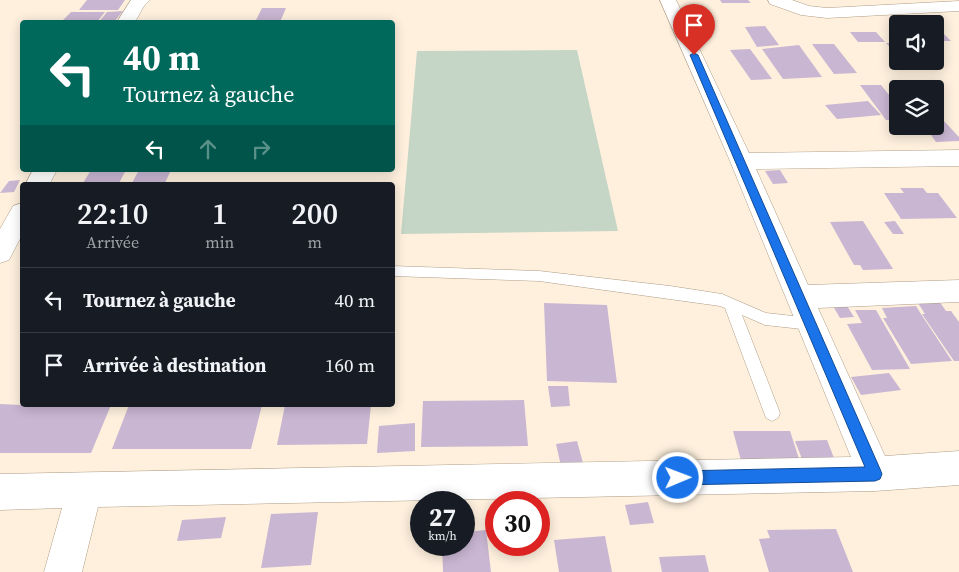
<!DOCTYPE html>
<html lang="fr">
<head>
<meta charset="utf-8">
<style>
  :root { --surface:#171b24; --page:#20242c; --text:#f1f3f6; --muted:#9ea1a6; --line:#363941 }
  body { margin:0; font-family:"Source Serif 4",serif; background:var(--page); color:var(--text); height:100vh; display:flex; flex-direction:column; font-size:19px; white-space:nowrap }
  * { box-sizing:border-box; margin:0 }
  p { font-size:16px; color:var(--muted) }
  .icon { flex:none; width:28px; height:28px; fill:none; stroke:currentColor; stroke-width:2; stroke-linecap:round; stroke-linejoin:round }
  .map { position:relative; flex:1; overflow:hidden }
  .panel { position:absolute; left:20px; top:182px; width:375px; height:225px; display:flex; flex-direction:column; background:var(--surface); border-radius:5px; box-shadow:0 2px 12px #0003 }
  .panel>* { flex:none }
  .top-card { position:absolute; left:20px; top:20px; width:375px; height:152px; border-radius:5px; box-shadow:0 2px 12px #0003; background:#00695c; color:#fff; overflow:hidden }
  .buttons { position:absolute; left:889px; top:15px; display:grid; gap:10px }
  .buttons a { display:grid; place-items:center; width:55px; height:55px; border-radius:5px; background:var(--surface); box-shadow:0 2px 12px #0003; font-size:25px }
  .speed { position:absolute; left:410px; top:491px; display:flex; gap:10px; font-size:25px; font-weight:700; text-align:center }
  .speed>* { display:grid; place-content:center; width:65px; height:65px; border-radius:50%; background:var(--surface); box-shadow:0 2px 12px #0003; line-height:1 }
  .speed small { font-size:12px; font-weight:400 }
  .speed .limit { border:8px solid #d22; background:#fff; color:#111 }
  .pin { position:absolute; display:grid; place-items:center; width:42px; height:42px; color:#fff; margin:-51px -21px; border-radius:50% 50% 50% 0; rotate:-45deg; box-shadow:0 0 5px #0007 }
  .pin .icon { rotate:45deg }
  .me { position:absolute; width:55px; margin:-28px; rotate:89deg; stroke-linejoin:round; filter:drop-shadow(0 0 4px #0008) }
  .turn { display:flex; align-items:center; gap:18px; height:105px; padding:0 20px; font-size:22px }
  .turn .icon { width:65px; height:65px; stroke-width:2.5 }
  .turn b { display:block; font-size:35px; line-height:42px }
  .lanes { display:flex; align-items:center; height:48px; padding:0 20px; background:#0003; justify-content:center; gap:25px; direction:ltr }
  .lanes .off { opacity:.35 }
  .eta { display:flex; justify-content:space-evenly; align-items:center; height:85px; text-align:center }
  .eta b { font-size:30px; font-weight:600; line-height:35px }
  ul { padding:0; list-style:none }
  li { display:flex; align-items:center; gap:15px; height:65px; padding:0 20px; border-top:1px solid var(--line) }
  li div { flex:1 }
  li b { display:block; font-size:19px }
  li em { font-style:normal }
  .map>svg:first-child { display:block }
  .green { fill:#c5d5c6 }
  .building { fill:#c9b6d2 }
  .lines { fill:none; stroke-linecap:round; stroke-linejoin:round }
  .service-casing { stroke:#ae9d87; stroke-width:1 }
  .minor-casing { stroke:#ae9d87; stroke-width:1 }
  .service { fill:#fff; fill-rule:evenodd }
  .minor { fill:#fff; fill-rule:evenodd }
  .route { fill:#1a73e8; stroke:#114b97 }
</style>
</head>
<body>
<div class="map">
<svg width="959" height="572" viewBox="0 0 959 572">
  <rect width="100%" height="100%" fill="#fef0dd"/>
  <path class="green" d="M577 50 618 231 401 234 417 51Z"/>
  <path class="building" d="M87 0H125L118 10H79Z
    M720 0H748L751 3H722Z
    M262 8H286L280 22H255Z
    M123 11 114 22H99L107 12Z
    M71 12H105L97 22H61Z
    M765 26 779 45 757 47 745 27Z
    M935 30H940L951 41H937L935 38Z
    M850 32H876L885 42H858Z
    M886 43H898V56Z
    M812 44H834L857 73 834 74Z
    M799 45 822 77 783 79 762 49Z
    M750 49 772 79 751 80 730 50Z
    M860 85H881L898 106V120H886Z
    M894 85H915L919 89H897Z
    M868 101 881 115 837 119 825 105Z
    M935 121H944L959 137V141L936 142 929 132 926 133 920 126H935Z
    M91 170H126L119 183H83Z
    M139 170H171L165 183H132Z
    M780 170 788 183 773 184 765 171Z
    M20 180 14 192 0 193 9 181Z
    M900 188H923L927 193H938L957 218 901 219 884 193H904Z
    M863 221 893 269 863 270 860 265H854L830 222Z
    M895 221 904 234H893L884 222Z
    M830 301H844L854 317 840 318Z
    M939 301 946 311H951L959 322V361H954L922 314H925L918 303Z
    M544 303 607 305 617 383 547 381Z
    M916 306 921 314 952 361 911 364 883 318H887L882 308Z
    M855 310H876L910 369 872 370 847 324 862 323Z
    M889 373 901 390 861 395 851 377Z
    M548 386H568L570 406 551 407Z
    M524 400 528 446 421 447 423 401Z
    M0 404 22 405H111L91 453H0Z
    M129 405H262L251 449H112Z
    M285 405H371L367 444 277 445Z
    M415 423V451L377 453 379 426Z
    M733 431H790L801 465 742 464Z
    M827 440 836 463 804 464 795 441Z
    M577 441 583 463 561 466 556 444Z
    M648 502 654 523 630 525 625 505Z
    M318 512 311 565 261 568 271 514Z
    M226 517 221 538 177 541 182 520Z
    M836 529 853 572H769L759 539 770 538 767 530Z
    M486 530 491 572H443L442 545H464V532Z
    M605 536 612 572H559L554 540Z
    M705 555 709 572H662L659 557Z"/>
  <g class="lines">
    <g class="service-casing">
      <path id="service" d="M392 266 539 271 670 286 722 294 766 313 811 318 816 320 818 324 816 328 811 330 765 325 742 315 780 413 778 418 772 421 766 418 725 308 720 306 539 281 392 276Z"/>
    </g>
    <g class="minor-casing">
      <path id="minor" d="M131 0H150L144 6 135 22H117Z
        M660 0H676L749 153 959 150V166L756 169 808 285 959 280V302L818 308 885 456 959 451V485L875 491 98 507 82 572H44L62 508 0 510V474L851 457 730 161Z
        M768 0H792L809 6 827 8 959 1V11L827 18 801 15 770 4Z
        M33 170H57L49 185H25Z
        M22 203V235L9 260 0 263V229L13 206Z"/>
    </g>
    <use href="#service" class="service"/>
    <use href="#minor" class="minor"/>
  </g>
  <path class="route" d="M694 53 698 55 880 469 882 474 880 479 875 481 678 485 673 483 671 478 673 473 678 471 865 467 690 55Z"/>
</svg>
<div class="buttons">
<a><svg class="icon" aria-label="sound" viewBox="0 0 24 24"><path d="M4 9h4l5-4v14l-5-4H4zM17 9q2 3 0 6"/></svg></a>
<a><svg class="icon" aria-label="layers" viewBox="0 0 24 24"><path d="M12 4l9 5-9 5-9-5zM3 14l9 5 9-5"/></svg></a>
</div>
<div class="speed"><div>27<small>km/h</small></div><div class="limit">30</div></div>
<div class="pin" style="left:694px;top:55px;background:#d93025"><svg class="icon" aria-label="arrive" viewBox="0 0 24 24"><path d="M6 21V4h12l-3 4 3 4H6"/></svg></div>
<svg class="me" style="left:678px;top:478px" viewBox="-20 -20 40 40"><circle r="17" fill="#1a73e8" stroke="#fff" stroke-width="3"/><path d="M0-11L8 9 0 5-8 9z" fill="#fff"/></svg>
<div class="top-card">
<div class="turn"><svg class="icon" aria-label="left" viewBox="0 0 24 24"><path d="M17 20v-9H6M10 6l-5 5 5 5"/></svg><div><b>40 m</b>Tournez à gauche</div></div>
<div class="lanes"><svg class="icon" aria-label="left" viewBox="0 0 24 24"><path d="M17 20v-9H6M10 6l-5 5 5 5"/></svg><svg class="icon off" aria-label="ahead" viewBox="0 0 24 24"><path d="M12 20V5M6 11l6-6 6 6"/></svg><svg class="icon off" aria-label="right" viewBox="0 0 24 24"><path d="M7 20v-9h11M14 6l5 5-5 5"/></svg></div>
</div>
<section class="panel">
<div class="eta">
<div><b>22:10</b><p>Arrivée</p></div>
<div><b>1</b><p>min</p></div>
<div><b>200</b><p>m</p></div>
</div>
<ul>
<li><svg class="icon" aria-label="left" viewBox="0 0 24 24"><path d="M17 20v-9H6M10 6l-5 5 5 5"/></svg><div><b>Tournez à gauche</b></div><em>40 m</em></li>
<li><svg class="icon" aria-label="arrive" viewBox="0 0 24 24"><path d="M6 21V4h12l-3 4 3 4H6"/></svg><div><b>Arrivée à destination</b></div><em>160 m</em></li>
</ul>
</section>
</div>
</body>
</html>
